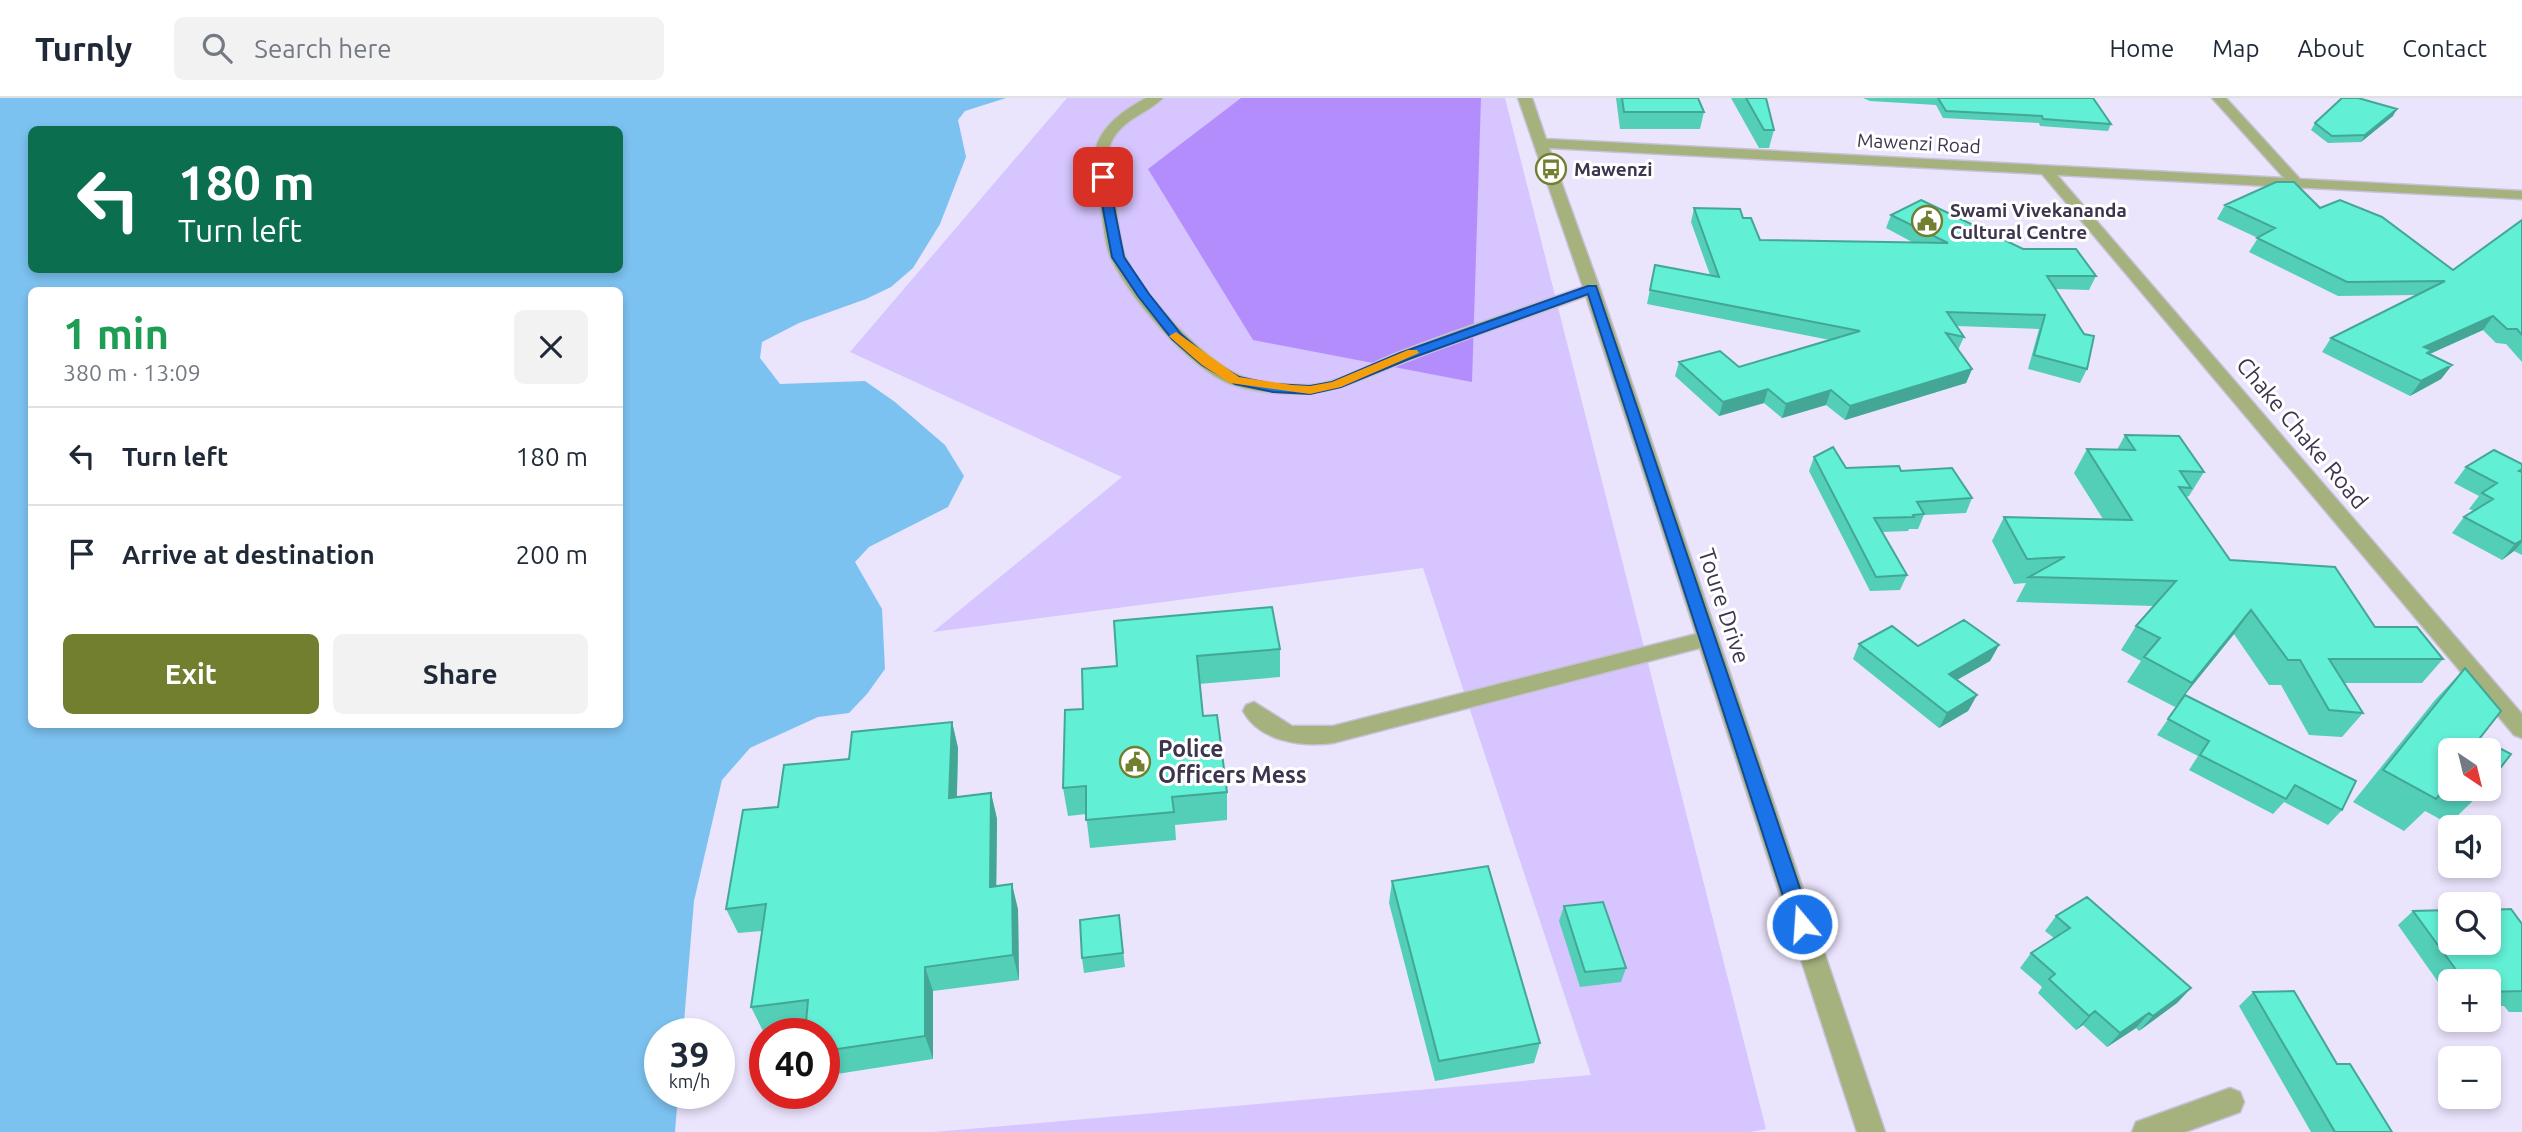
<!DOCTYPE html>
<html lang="en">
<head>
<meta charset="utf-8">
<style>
  :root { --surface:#fff; --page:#f2f2f3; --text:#1f2937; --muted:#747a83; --line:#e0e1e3; --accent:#717f2e }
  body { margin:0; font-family:Ubuntu,sans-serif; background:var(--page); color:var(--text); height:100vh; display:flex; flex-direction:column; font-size:26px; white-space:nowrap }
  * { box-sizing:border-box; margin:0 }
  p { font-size:23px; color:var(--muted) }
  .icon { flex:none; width:38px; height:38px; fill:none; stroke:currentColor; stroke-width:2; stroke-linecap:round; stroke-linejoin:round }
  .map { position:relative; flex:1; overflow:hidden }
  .sheet { position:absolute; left:28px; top:189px; width:595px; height:441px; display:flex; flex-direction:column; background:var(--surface); border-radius:10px; box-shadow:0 4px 10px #0003 }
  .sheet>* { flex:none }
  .top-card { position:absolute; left:28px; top:28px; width:595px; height:147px; border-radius:10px; box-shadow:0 4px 10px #0003; background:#0b6e4f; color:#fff; overflow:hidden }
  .needle { width:46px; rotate:145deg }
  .tools { position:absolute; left:2438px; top:640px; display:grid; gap:14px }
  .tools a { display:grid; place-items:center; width:63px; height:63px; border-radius:10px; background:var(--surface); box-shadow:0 4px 10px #0003; font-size:35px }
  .speed { position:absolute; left:644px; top:920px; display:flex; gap:14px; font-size:35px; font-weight:700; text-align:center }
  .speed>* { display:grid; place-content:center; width:91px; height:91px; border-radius:50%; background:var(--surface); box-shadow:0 4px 10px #0003; line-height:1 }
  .speed small { font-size:18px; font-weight:400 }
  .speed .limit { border:10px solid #d22; background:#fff; color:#111 }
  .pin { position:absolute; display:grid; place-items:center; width:60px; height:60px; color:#fff; margin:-30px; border-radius:14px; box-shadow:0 4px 10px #0006 }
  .me { position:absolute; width:77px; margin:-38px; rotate:342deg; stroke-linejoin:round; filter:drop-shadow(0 0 5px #0008) }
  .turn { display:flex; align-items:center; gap:24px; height:147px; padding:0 35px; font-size:32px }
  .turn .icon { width:91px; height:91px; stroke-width:2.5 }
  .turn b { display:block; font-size:49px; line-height:60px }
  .round { display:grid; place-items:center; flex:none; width:74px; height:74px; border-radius:10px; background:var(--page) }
  .headline { display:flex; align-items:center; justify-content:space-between; height:119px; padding:0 35px }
  h1 { font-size:42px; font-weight:700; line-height:52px; color:#1e9e55 }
  .action { display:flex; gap:14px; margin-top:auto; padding:14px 35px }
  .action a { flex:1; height:80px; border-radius:10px; background:var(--accent); color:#fff; font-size:28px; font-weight:700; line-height:80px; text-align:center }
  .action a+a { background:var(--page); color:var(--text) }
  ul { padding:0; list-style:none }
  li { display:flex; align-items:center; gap:21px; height:98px; padding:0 35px; border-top:2px solid var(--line) }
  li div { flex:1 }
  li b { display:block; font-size:26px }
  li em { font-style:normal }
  header { display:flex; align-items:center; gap:42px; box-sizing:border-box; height:98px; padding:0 35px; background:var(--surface); border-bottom:2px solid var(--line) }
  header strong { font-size:33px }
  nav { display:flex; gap:38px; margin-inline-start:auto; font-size:24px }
  .search { width:490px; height:63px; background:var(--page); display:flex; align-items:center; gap:18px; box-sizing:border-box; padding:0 24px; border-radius:10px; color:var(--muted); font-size:26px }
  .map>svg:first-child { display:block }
  .green { fill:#d6c5fe }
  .forest { fill:#b48dfc }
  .water { fill:#7cc2f0; fill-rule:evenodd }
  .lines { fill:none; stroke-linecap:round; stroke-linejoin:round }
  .minor-casing { stroke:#c8c1da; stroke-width:3 }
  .minor { fill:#a6b27e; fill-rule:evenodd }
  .wall { fill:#53ceb7 }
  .shaded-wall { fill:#44a795 }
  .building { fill:#61efd5; stroke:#44a795; stroke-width:2 }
  .route { fill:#1a73e8; stroke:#114b97; stroke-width:2 }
  .slow { fill:#f59e0b }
  .labels { text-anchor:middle; stroke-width:6; stroke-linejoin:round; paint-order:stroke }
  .far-street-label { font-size:19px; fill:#3d354e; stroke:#fff }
  .far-poi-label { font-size:19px; font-weight:bold; fill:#3d354e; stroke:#fff; text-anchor:start }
  .street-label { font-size:23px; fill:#3d354e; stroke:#fff }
  .poi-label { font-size:23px; font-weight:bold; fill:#3d354e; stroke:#fff; text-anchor:start }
</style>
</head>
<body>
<header>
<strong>Turnly</strong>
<div class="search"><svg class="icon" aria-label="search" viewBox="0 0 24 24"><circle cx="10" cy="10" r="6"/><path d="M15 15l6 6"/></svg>Search here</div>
<nav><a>Home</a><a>Map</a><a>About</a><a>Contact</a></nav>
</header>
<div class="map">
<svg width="2522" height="1034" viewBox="0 0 2522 1034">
  <rect width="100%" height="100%" fill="#ebe4fd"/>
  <path class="green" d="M1067 0H1505L1766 1031 1750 1034H934L1591 977 1423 470 933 534 1122 379 850 254Z"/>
  <path class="forest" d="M1241 0H1481L1472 284 1253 242 1148 71Z"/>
  <path class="water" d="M0 0H1006L965 13 958 22 966 59 940 126 913 170 891 189 866 201 799 225 762 244 760 260 780 286 865 283 895 304 945 347 964 378 948 409 869 449 855 464 882 511 885 571 867 596 849 615 818 619 750 650 722 682 694 803 683 936H660V996H678L675 1034H0ZM32 32H620V172H32ZM32 192H620V626H32Z"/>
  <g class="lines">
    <g class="minor-casing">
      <path id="minor" d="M1146 0H1163C1146 17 1123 20 1111 45 1104 60 1112 86 1115 102 1118 120 1119 143 1126 160 1144 198 1201 259 1239 277 1259 286 1287 287 1308 287 1339 286 1369 266 1398 255 1459 231 1521 211 1583 189L1518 0H1532L1546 41 2284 80 2212 0H2226L2300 81 2522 93V101L2057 77 2522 616V640L2514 637 2042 76 1549 50 1600 191 1885 1034H1857L1700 550 1333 645C1302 649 1260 644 1243 613L1246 607 1254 604 1292 628H1333L1696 536 1586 198C1528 219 1470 239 1412 261 1361 280 1334 300 1276 295 1262 294 1243 291 1230 286 1188 269 1131 201 1111 161 1104 145 1103 121 1100 104 1097 87 1091 62 1097 46 1105 25 1127 10 1146 0Z
        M2230 990 2240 994 2244 1004 2240 1014 2185 1034H2132L2136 1024Z"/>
    </g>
    <use href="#minor" class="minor"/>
  </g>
  <path class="wall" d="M1616 0H1698L1704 14 1700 31H1620Z
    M1731 0H1766L1774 32 1769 50H1759Z
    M1863 0H2093L2111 26 2108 33 2040 28 2039 25 1943 20 1936 7 1870 3Z
    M2393 18 2361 44 2328 45 2311 32 2315 25Z
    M2225 107 2320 110 2453 172 2522 122V264L2506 246 2496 245 2483 232 2430 256 2452 267 2441 281 2410 298 2322 254 2331 240 2417 197 2338 198 2249 154 2258 140 2217 121Z
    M1694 110 1760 142 1914 145 1886 130 1891 117 2023 151 2096 178 2089 192 2056 191 2087 271 2080 285 2028 271 2039 231 1957 228 1964 239 1958 252 1972 271 1966 285 1845 322 1826 307 1782 320 1764 305 1719 318 1675 278 1679 264 1739 269 1830 242 1647 206 1655 167 1710 177 1691 124Z
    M2125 337 2204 374 2189 398 2186 399 2230 462 2443 561 2422 585H2345L2363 615 2342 639 2309 637 2281 587H2269L2234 536 2175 609 2127 584 2141 563 2121 552 2136 528 2154 508 2016 504 2026 485 2014 486 1992 443 2004 419 2103 421 2074 375 2087 351 2117 352Z
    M1814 359 1846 370 1901 373 1972 400 1966 415 1924 417 1918 431H1909L1908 433 1882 434 1907 477 1900 492 1870 493 1809 373Z
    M2522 366V457L2514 453 2502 462 2452 435 2464 419 2474 413 2469 411 2479 398 2454 385 2466 369Z
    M1114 523 1280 551V579L1199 586 1203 618 1227 694V722L1175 727 1176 742 1090 750 1086 716 1068 718 1063 690 1083 611 1117 568Z
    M1859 546 1918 548 1999 547 1990 563 1957 582 1977 597 1968 613 1939 630 1853 561Z
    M2465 570 2450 653V691H2484L2482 694 2449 726 2425 713 2404 733 2353 704 2435 602Z
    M2185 597 2342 712 2328 727 2284 704 2273 716 2189 672 2198 658 2157 637Z
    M952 624 958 650 957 699 991 695 997 721 996 788 1018 811 1019 882 933 893V961L824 978V936L806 928 763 933 751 909 762 833 738 835 726 811 778 709 849 661Z
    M1392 783 1540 945 1534 965 1435 983 1389 805Z
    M1564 808 1626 870 1621 884 1580 889 1559 823Z
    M2413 813 2522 826V914H2509L2504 908H2488V884H2450V901L2398 827Z
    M1119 817 1125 869 1084 875 1082 860Z
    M2056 818 2191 890 2177 905 2139 933 2136 930 2107 949 2083 927 2076 932 2038 895 2042 889 2020 870 2031 855 2054 840 2045 833Z
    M2253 894 2392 1034H2311L2239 908Z"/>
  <path class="shaded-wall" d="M2397 11 2393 18 2361 44 2365 37Z
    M2493 218 2483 232 2427 257 2424 249Z
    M2452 267 2441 281 2410 298 2421 283Z
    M1972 271 1966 285 1845 322 1850 308Z
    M1768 291 1764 305 1719 318 1723 304Z
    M1831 292 1826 307 1782 320 1786 306Z
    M2522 442V444L2514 453 2502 462 2515 446Z
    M2251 512 2234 536 2175 609 2192 585Z
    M1999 547 1990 563 1941 591 1949 576Z
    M1977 597 1968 613 1939 630 1947 615Z
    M952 624 958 650 956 726 949 700Z
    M991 695 997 721 996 814 990 789Z
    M1012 786 1018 811 1019 882 1013 857Z
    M925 869 933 893V961L925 938Z
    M2191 890 2177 905 2139 933 2153 918Z
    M2095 913 2083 927 2076 932 2089 918Z
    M2149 915 2136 930 2107 949 2120 935Z"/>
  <path class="building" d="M1622 0H1698L1704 14H1624Z
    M1746 0H1766L1774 32H1764Z
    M1938 0H2093L2111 26 2043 21 2042 18 1946 13Z
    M2342 0H2358L2397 11 2365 37 2332 38 2315 25Z
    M2276 84H2294L2320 110 2340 102 2382 119 2453 172 2522 122V237L2517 231H2507L2493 218 2424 249 2431 252 2427 255 2452 267 2421 283 2331 240 2445 183 2347 184 2257 140 2275 130 2225 107Z
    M1921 102 2023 151H2076L2096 178H2047L2084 236 2094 238 2087 271 2034 257 2045 217 1947 214 1964 239 1946 235 1972 271 1850 308 1831 292 1786 306 1768 291 1723 304 1679 264 1720 253 1739 269 1860 233 1650 192 1655 167 1719 179 1694 110 1740 111 1743 120H1751L1760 142 1948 145 1891 117Z
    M2125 337 2179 338 2204 374 2180 373 2191 390 2179 389 2230 462 2335 469 2375 529H2417L2443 561H2329L2363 615 2329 612 2300 562H2288L2251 512 2192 585 2144 559 2160 540 2136 528 2176 483 2029 479 2065 459 2027 461 2004 419 2132 422 2087 351 2135 352Z
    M1833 349 1846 370 1899 368 1901 373 1952 370 1972 400 1917 404 1924 416 1913 417 1914 419 1874 420 1907 477 1876 479 1814 359Z
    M2494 352 2522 366V371L2519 373 2522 374V442L2515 446 2464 419 2493 401 2482 395 2497 385 2466 369Z
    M1272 509 1280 551 1197 558 1203 618 1217 617 1227 694 1172 699 1174 714 1086 722V688L1063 690 1065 612 1083 611 1082 571 1117 568 1114 523Z
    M1964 522 1999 547 1949 576 1977 597 1947 615 1859 546 1892 528 1918 548Z
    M2465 570 2501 613 2480 640 2511 656 2488 686V653H2450V684L2436 701 2383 672Z
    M2185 597 2356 683 2342 712 2295 687 2286 701 2200 657 2209 643 2168 621Z
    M952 624 949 700 991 695 990 789 1012 786 1013 857 925 869V938L824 953V936H805L808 902 751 909 766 806 726 811 743 712 778 709 784 667 849 661 852 634Z
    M1488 768 1540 945 1439 963 1392 783Z
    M2087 799 2191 890 2153 918 2149 915 2120 935 2095 913 2089 918 2049 881 2055 876 2031 855 2070 830 2056 818Z
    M1603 804 1626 870 1585 874 1564 808Z
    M2511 811 2522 826V893L2488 894V884H2465L2413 813 2450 812V845H2488V812Z
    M1119 817 1123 855 1082 860 1080 822Z
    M2294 893 2337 966H2350L2392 1034H2335L2253 894Z"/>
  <path class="route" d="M1103 76 1108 79 1124 159 1149 196 1181 236 1211 262 1239 279 1273 286 1310 288 1332 284 1400 255 1588 188H1596L1812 826 1809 832 1802 835 1795 832 1792 826 1588 196 1409 261 1341 289 1310 296 1273 294 1235 286 1202 267 1172 241 1138 198 1112 159 1097 79Z"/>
  <path class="slow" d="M1176 234 1239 279 1292 287 1310 288 1332 284 1408 252H1417L1419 255 1341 289 1310 296 1230 285 1202 267 1171 240 1169 238Z"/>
  <defs>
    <g id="bus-ring" transform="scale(1.575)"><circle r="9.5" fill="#fff" stroke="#717f2e" stroke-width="1.5"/><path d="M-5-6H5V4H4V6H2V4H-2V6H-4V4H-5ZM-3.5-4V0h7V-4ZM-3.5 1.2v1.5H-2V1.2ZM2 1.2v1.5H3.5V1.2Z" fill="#717f2e"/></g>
    <g id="civic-ring" transform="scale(1.575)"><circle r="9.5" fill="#fff" stroke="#717f2e" stroke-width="1.5"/><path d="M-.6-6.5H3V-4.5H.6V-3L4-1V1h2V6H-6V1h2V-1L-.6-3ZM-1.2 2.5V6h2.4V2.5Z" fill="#717f2e"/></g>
  </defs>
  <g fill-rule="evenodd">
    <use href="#bus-ring" x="1551" y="71"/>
    <use href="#civic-ring" x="1927" y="123"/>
    <use href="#civic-ring" x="1135" y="664"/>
  </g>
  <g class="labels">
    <g class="far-street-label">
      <text transform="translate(1919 45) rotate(3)" y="7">Mawenzi Road</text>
    </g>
    <g class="far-poi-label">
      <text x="1574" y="78">Mawenzi</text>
      <text x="1950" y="119">Swami Vivekananda<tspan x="1950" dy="22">Cultural Centre</tspan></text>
    </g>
    <g class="street-label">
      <text transform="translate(2302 335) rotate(50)" y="8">Chake Chake Road</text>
      <text transform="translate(1724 508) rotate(72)" y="8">Toure Drive</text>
    </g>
    <g class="poi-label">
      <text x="1158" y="659">Police<tspan x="1158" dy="26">Officers Mess</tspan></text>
    </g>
  </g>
</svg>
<div class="tools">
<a><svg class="needle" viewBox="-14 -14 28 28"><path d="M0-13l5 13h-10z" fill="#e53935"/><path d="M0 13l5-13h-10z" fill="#747a83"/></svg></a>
<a><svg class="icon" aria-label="sound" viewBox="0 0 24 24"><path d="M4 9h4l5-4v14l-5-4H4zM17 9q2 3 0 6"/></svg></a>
<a><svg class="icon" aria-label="search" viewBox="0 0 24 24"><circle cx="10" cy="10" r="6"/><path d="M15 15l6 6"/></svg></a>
<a>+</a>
<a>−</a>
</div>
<div class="speed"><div>39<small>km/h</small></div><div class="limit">40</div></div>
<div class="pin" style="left:1103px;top:79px;background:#d93025"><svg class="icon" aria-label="arrive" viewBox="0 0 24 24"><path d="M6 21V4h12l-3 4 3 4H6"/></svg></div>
<svg class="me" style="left:1802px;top:826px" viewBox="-20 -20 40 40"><circle r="17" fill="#1a73e8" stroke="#fff" stroke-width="3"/><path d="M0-11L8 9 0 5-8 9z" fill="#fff"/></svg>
<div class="top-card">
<div class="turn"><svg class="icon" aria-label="left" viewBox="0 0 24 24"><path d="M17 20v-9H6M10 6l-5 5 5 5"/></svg><div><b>180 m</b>Turn left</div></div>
</div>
<section class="sheet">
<div class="headline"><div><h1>1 min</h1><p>380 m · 13:09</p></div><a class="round"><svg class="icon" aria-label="close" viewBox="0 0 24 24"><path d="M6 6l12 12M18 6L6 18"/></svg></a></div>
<ul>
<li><svg class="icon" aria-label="left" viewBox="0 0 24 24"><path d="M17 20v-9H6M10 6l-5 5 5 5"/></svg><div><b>Turn left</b></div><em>180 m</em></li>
<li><svg class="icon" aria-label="arrive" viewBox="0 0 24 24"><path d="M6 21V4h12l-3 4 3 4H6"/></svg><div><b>Arrive at destination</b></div><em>200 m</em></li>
</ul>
<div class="action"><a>Exit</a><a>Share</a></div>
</section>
</div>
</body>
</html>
